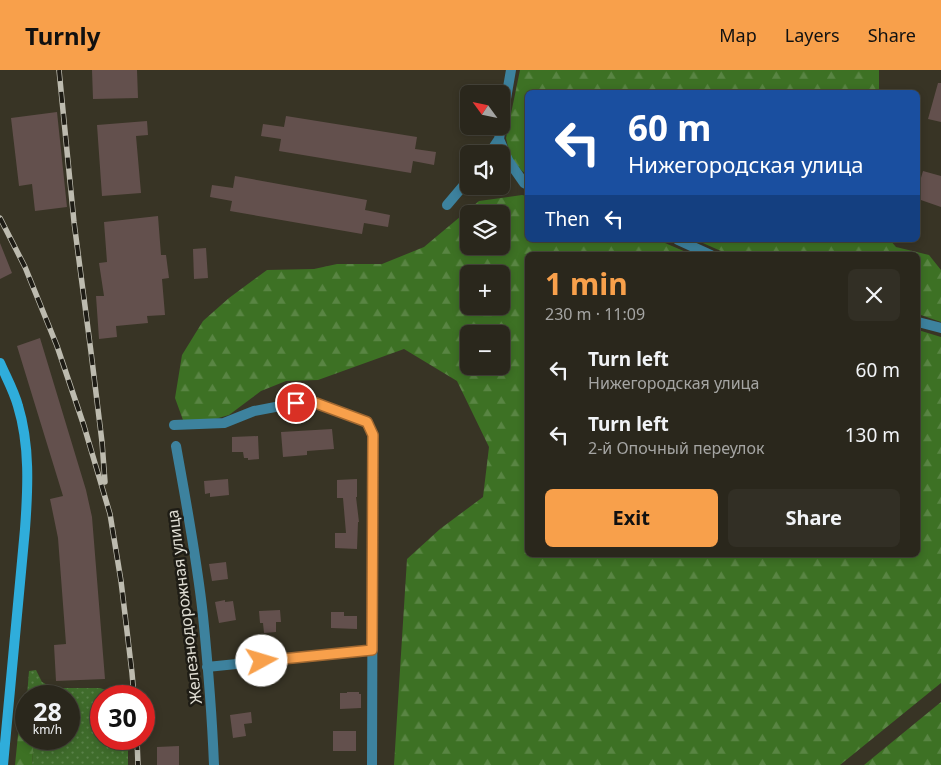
<!DOCTYPE html>
<html lang="en">
<head>
<meta charset="utf-8">
<style>
  :root { --surface:#2a271c; --page:#322f25; --text:#f1f3f6; --muted:#a5a5a3; --line:#46443b; --accent:#f8a04b }
  body { margin:0; font-family:"Noto Sans",sans-serif; background:var(--page); color:var(--text); height:100vh; display:flex; flex-direction:column; font-size:19px; white-space:nowrap }
  * { box-sizing:border-box; margin:0 }
  p { font-size:16px; color:var(--muted) }
  .icon { flex:none; width:28px; height:28px; fill:none; stroke:currentColor; stroke-width:2; stroke-linecap:round; stroke-linejoin:round }
  .map { position:relative; flex:1; overflow:hidden }
  .drawer { position:absolute; left:525px; top:182px; width:395px; height:305px; display:flex; flex-direction:column; background:var(--surface); border-radius:8px; box-shadow:0 2px 8px #0003,0 0 0 1px var(--line) }
  .drawer>* { flex:none }
  .top-card { position:absolute; left:525px; top:20px; width:395px; height:152px; border-radius:8px; box-shadow:0 2px 8px #0003,0 0 0 1px var(--line); background:#1a4fa0; color:#fff; overflow:hidden }
  .needle { width:32px; rotate:303deg }
  .buttons { position:absolute; left:460px; top:15px; display:grid; gap:10px }
  .buttons a { display:grid; place-items:center; width:50px; height:50px; border-radius:8px; background:var(--surface); box-shadow:0 2px 8px #0003,0 0 0 1px var(--line); font-size:25px }
  .speed { position:absolute; left:15px; top:615px; display:flex; gap:10px; font-size:25px; font-weight:700; text-align:center }
  .speed>* { display:grid; place-content:center; width:65px; height:65px; border-radius:50%; background:var(--surface); box-shadow:0 2px 8px #0003,0 0 0 1px var(--line); line-height:1 }
  .speed small { font-size:12px; font-weight:400 }
  .speed .limit { border:8px solid #d22; background:#fff; color:#111 }
  .pin { position:absolute; display:grid; place-items:center; width:42px; height:42px; color:#fff; margin:-21px; border:2px solid #fff; border-radius:50%; box-shadow:0 1px 5px #0007 }
  .me { position:absolute; width:55px; margin:-28px; rotate:84deg; stroke-linejoin:round; filter:drop-shadow(0 0 4px #0008) }
  .turn { display:flex; align-items:center; gap:18px; height:105px; padding:0 20px; font-size:22px }
  .turn .icon { width:65px; height:65px; stroke-width:2.5 }
  .turn b { display:block; font-size:35px; line-height:42px }
  .then { display:flex; align-items:center; height:48px; padding:0 20px; background:#0003; gap:10px; font-size:19px }
  .round { display:grid; place-items:center; flex:none; width:52px; height:52px; border-radius:8px; background:var(--page) }
  .headline { display:flex; align-items:center; justify-content:space-between; height:85px; padding:0 20px }
  h1 { font-size:30px; font-weight:700; line-height:38px; color:var(--accent) }
  .button { display:flex; gap:10px; margin-top:auto; padding:10px 20px }
  .button a { flex:1; height:58px; border-radius:8px; background:var(--accent); color:#111; font-size:20px; font-weight:700; line-height:58px; text-align:center }
  .button a+a { background:var(--page); color:var(--text) }
  ul { padding:0; list-style:none }
  li { display:flex; align-items:center; gap:15px; height:65px; padding:0 20px }
  li div { flex:1 }
  li b { display:block; font-size:19px }
  li em { font-style:normal }
  header { display:flex; align-items:center; gap:30px; box-sizing:border-box; height:70px; padding:0 25px; background:var(--accent); color:#111 }
  header strong { font-size:24px }
  nav { display:flex; gap:28px; margin-inline-start:auto; font-size:18px }
  .map>svg:first-child { display:block }
  .grass { fill:url(#grass-dots) }
  .forest { fill:url(#forest-firs); fill-rule:evenodd }
  .building { fill:#63504d }
  .lines { fill:none; stroke-linecap:round; stroke-linejoin:round }
  .street { stroke:#3d829e; stroke-width:10 }
  .secondary { stroke:#2faddb; stroke-width:10 }
  .rail-casing { stroke:#bdbbaf; stroke-width:5.5 }
  .rail { stroke:#1e1c15; stroke-width:4; stroke-dasharray:11; stroke-linecap:butt }
  .route-casing { stroke:#a16831; stroke-width:12 }
  .route { stroke:#f8a04b; stroke-width:9 }
  .labels { text-anchor:middle; stroke-width:5; stroke-linejoin:round; paint-order:stroke }
  .street-label { font-size:16px; fill:#e0ded4; stroke:#1e1c15 }
</style>
</head>
<body>
<header>
<strong>Turnly</strong>
<nav><a>Map</a><a>Layers</a><a>Share</a></nav>
</header>
<div class="map">
<svg width="941" height="695" viewBox="0 0 941 695">
  <defs>
    <pattern id="grass-dots" width="8" height="8" patternUnits="userSpaceOnUse" patternTransform="scale(1.25)"><rect width="8" height="8" fill="#3f6c2b"/><path d="M2 2h.1M6 6h.1" fill="none" stroke="#5a8149" stroke-width="1.8" stroke-linecap="round"/></pattern>
    <pattern id="forest-firs" width="22" height="20" patternUnits="userSpaceOnUse" patternTransform="scale(1.25)"><rect width="22" height="20" fill="#3d7124"/><path d="M5 1l3.5 6h-7zM16 11l3.5 6h-7z" fill="#598543"/></pattern>
  </defs>
  <rect width="100%" height="100%" fill="#383425"/>
  <path class="grass" d="M36 600 42 612 53 618H100L106 620 108 626H101V669H128V695H32L34 669H69V626H27L29 601Z"/>
  <path class="forest" d="M520 0H879V22H528L527 104 522 101 510 86 506 68Z
    M522 125 527 126 528 170H658L693 185H528V485H918V260L941 267V613L840 695H394L407 489 440 459 483 427 489 377 457 311 404 279 318 310 286 311 261 321 229 345 208 351 183 350 175 328 182 285 203 251 229 228 267 200 314 199 337 194H382L424 177 479 131ZM469 144H501V176H469ZM469 204H501V236H469ZM469 264H501V296H469Z
    M696 170H890L896 177 929 185 941 200V252L918 244V185H730Z
    M941 632V695H864Z
    M25 637 26 669H34L32 695H15L20 645Z"/>
  <path class="building" d="M92 0H137L138 28 93 29Z
    M938 13H941V52L928 49Z
    M57 42 67 137 35 141 32 114 19 116 11 48Z
    M286 46 417 67 415 79 436 82 434 95 413 91 411 103 279 81 281 69 261 66 263 54 284 57Z
    M147 51 148 65 136 66 141 123 102 126 97 55Z
    M923 101 941 106V137L918 129V118Z
    M235 106 367 130 365 140 390 145 388 157 364 153 362 164 230 141 232 131 210 127 212 115 233 118Z
    M158 146 161 185H166L169 208 162 209 165 245 147 246 148 253 116 256 117 267 99 269 96 226H104L99 193 107 192 104 152Z
    M0 173 12 203 0 209Z
    M206 178 208 208 194 209 193 179Z
    M40 268 86 420 92 447 105 609 56 611 54 575 66 574 58 468 50 429 63 426 17 276Z
    M332 359 334 379 307 381V385L283 387 281 362Z
    M258 366 259 389 248 390V388H244L243 382H232V367Z
    M228 409 229 425 210 427V423L205 424 204 411Z
    M357 409V427H356L359 452H358L357 479 335 478V463H346L343 428H337V410Z
    M226 492 228 509 212 511 209 494Z
    M225 530V532L233 531 236 550 219 553 215 532Z
    M280 540 281 552H276V562L264 563 263 553H260L259 541Z
    M331 542H344V546H357V559L331 558Z
    M347 622H359V624H361V638L340 639V623H347Z
    M251 642 252 653 244 654 246 666 233 668 230 645Z
    M333 661H356V681H333Z
    M179 676V695H157V677Z"/>
  <g class="lines">
    <path class="street" d="M499 69 508 90 524 113 528 115
      M489 84 499 69 511 0
      M447 135 469 109
      M678 170 711 185
      M918 252 941 258
      M174 355 224 353 254 341 296 333 313 332 367 352 373 365 372 695
      M176 376C186 432 197 489 203 546 208 596 212 645 214 695
      M207 597 372 580"/>
    <path class="secondary" d="M0 293C6 307 14 321 18 336 30 375 28 418 25 459L3 695"/>
    <g class="rail-casing">
      <path id="rail" d="M59 0 74 152 91 282 102 372 105 412
        M0 148 25 197 57 276 84 356 110 444 121 511 132 603 134 626
        M137 669 138 695"/>
    </g>
    <use href="#rail" class="rail"/>
  </g>
  <g class="lines">
    <g class="route-casing">
      <path id="route" d="M262 591 372 580 373 365 367 352 313 332 296 333"/>
    </g>
    <use href="#route" class="route"/>
  </g>
  <g class="labels">
    <g class="street-label">
      <text transform="translate(184 537) rotate(-97)" y="6">Железнодорожная улица</text>
    </g>
  </g>
</svg>
<div class="buttons">
<a><svg class="needle" viewBox="-14 -14 28 28"><path d="M0-13l5 13h-10z" fill="#e53935"/><path d="M0 13l5-13h-10z" fill="#a5a5a3"/></svg></a>
<a><svg class="icon" aria-label="sound" viewBox="0 0 24 24"><path d="M4 9h4l5-4v14l-5-4H4zM17 9q2 3 0 6"/></svg></a>
<a><svg class="icon" aria-label="layers" viewBox="0 0 24 24"><path d="M12 4l9 5-9 5-9-5zM3 14l9 5 9-5"/></svg></a>
<a>+</a>
<a>−</a>
</div>
<div class="speed"><div>28<small>km/h</small></div><div class="limit">30</div></div>
<div class="pin" style="left:296px;top:333px;background:#d93025"><svg class="icon" aria-label="arrive" viewBox="0 0 24 24"><path d="M6 21V4h12l-3 4 3 4H6"/></svg></div>
<svg class="me" style="left:262px;top:591px" viewBox="-20 -20 40 40"><circle r="19" fill="#fff"/><path d="M0-13L10 11 0 6-10 11z" fill="#f8a04b"/></svg>
<div class="top-card">
<div class="turn"><svg class="icon" aria-label="left" viewBox="0 0 24 24"><path d="M17 20v-9H6M10 6l-5 5 5 5"/></svg><div><b>60 m</b>Нижегородская улица</div></div>
<div class="then">Then<svg class="icon" aria-label="left" viewBox="0 0 24 24"><path d="M17 20v-9H6M10 6l-5 5 5 5"/></svg></div>
</div>
<section class="drawer">
<div class="headline"><div><h1>1 min</h1><p>230 m · 11:09</p></div><a class="round"><svg class="icon" aria-label="close" viewBox="0 0 24 24"><path d="M6 6l12 12M18 6L6 18"/></svg></a></div>
<ul>
<li><svg class="icon" aria-label="left" viewBox="0 0 24 24"><path d="M17 20v-9H6M10 6l-5 5 5 5"/></svg><div><b>Turn left</b><p>Нижегородская улица</p></div><em>60 m</em></li>
<li><svg class="icon" aria-label="left" viewBox="0 0 24 24"><path d="M17 20v-9H6M10 6l-5 5 5 5"/></svg><div><b>Turn left</b><p>2-й Опочный переулок</p></div><em>130 m</em></li>
</ul>
<div class="button"><a>Exit</a><a>Share</a></div>
</section>
</div>
</body>
</html>
